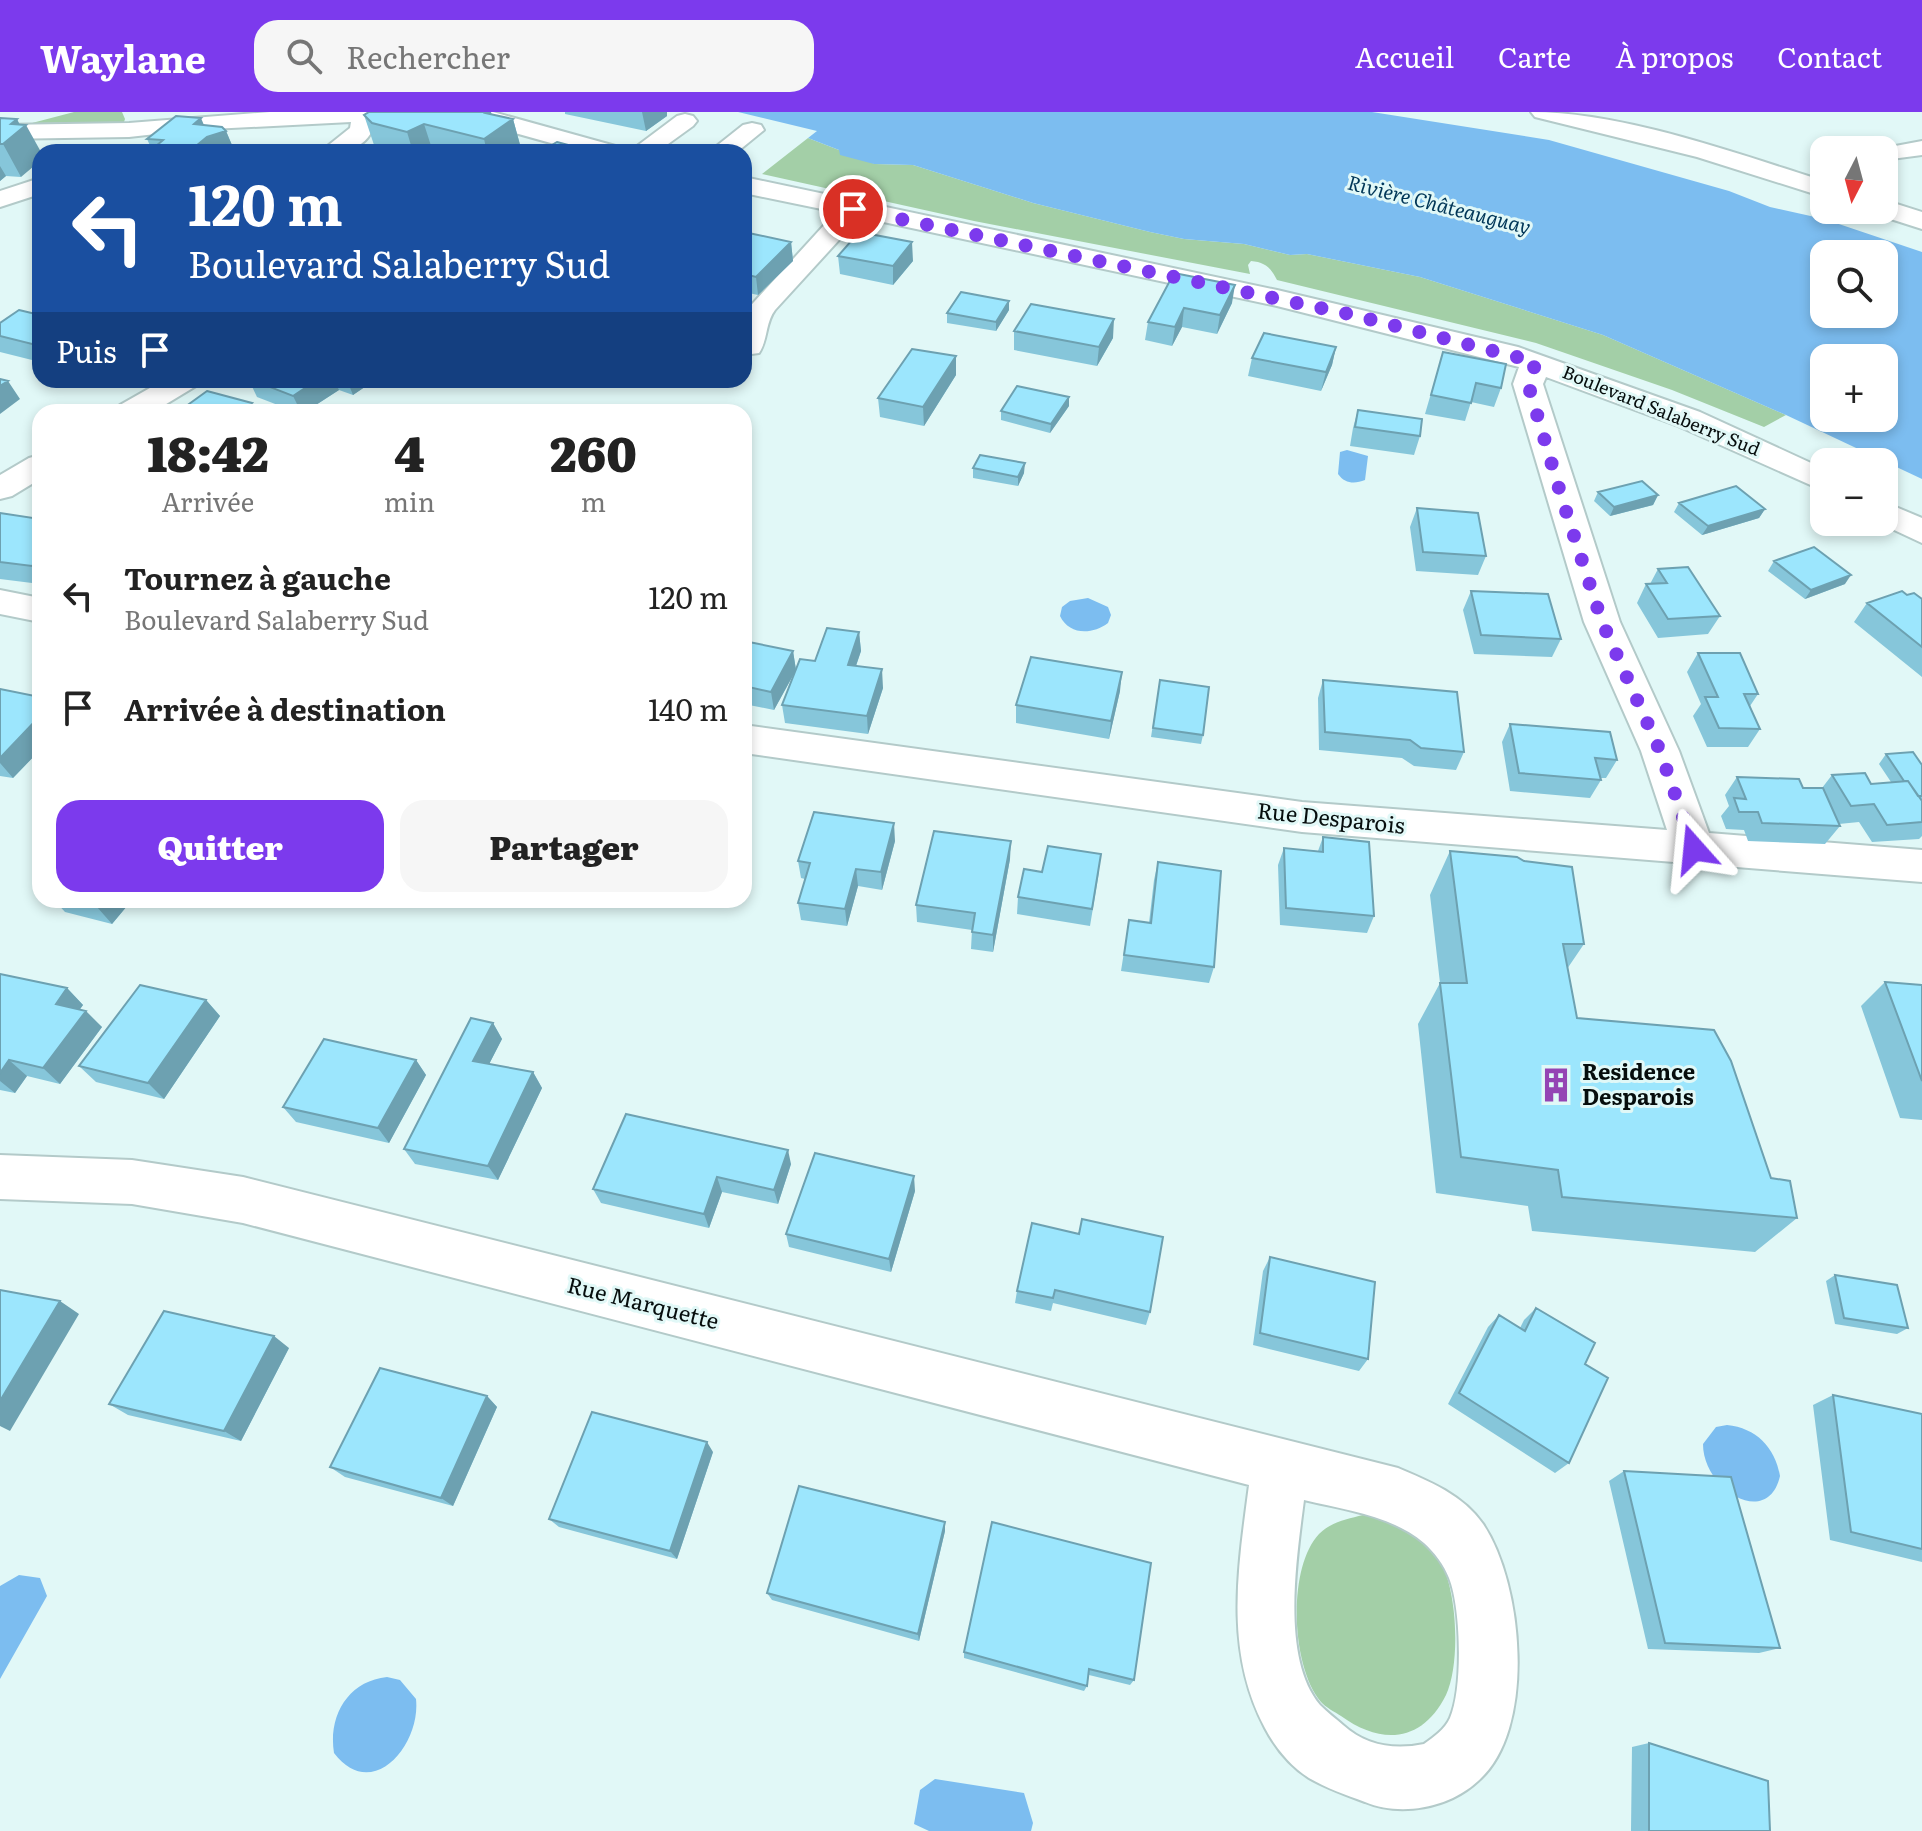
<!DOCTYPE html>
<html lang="fr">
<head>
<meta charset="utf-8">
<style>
  :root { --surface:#fff; --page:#f6f6f6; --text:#222; --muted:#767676; --accent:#7c3aed }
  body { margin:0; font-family:Literata,serif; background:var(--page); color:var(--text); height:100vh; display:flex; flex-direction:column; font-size:30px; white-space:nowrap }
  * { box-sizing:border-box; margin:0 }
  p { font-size:26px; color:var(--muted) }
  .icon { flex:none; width:44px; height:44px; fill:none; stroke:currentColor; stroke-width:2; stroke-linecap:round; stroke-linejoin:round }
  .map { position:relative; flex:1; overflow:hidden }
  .panel { position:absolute; left:32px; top:292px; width:720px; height:504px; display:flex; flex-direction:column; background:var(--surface); border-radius:24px; box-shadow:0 4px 12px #0003 }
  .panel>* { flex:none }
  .top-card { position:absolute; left:32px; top:32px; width:720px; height:244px; border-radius:24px; box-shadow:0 4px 12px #0003; background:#1a4fa0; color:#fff; overflow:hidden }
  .needle { width:52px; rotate:186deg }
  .tools { position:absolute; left:1810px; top:24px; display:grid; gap:16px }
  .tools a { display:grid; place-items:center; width:88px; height:88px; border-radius:16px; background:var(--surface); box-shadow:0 4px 12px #0003; font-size:40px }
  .pin { position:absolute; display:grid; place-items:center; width:68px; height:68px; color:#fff; margin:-34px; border:4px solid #fff; border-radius:50%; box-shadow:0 2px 8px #0007 }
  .me { position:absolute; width:88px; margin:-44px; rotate:342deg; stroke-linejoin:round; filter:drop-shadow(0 0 6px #0008) }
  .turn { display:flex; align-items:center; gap:28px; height:168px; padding:0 24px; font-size:36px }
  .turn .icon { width:104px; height:104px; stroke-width:2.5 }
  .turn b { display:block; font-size:56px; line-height:68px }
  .then { display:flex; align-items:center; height:76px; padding:0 24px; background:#0003; gap:16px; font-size:30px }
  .eta { display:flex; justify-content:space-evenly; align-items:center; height:136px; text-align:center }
  .eta b { font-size:48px; font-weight:800; line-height:56px }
  .action { display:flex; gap:16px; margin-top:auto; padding:16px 24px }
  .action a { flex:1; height:92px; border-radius:24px; background:var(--accent); color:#fff; font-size:32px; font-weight:800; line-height:92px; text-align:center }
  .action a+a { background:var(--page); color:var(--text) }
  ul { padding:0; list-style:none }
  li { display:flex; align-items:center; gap:24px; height:112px; padding:0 24px }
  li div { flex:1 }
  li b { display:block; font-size:30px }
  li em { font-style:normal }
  header { display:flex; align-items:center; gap:48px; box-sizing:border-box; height:112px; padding:0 40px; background:var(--accent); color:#fff }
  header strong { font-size:38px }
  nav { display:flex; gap:44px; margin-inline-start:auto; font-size:28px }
  .search { width:560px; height:72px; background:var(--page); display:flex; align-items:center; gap:20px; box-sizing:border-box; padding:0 28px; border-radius:24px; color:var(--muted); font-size:30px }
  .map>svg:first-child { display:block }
  .green { fill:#a3cfa7 }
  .water { fill:#7cbdf0; fill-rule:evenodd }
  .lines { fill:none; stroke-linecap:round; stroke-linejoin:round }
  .minor-casing { stroke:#b3cac9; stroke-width:4 }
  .minor { fill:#fff; fill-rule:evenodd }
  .wall { fill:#86c6da }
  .shaded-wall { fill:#6da1b1 }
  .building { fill:#9ce6fd; stroke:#6da1b1; stroke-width:2 }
  .route { stroke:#7c3aed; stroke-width:14; stroke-dasharray:0 25.2 }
  .labels { text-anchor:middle; stroke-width:6; stroke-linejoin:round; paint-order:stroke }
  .far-street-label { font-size:18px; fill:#060d0d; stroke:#e1f8f7 }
  .far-water-label { font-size:20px; font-style:italic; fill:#003657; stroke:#e1f8f7 }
  .street-label { font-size:22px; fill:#060d0d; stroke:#e1f8f7 }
  .poi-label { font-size:22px; font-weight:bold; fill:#060d0d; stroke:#e1f8f7; text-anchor:start }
</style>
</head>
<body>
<header>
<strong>Waylane</strong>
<div class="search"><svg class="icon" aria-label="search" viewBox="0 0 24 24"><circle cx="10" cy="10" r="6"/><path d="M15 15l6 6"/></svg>Rechercher</div>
<nav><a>Accueil</a><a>Carte</a><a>À propos</a><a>Contact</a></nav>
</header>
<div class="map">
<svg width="1922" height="1719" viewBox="0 0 1922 1719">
  <rect width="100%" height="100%" fill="#e1f8f7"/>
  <path class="green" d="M74 0H122L125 7 124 10 32 11Z
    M808 26 875 52 913 53 1033 91 1150 120 1184 127 1244 132 1290 143 1307 142 1420 165 1603 223 1786 303 1764 315 1672 278 1536 231 1277 168C1271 156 1265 150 1251 149L1248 153 1250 162 974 109 762 62Z
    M1363 1403C1391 1409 1418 1416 1436 1441 1458 1472 1461 1551 1446 1583 1422 1631 1381 1633 1341 1604 1335 1600 1325 1595 1321 1590 1291 1555 1287 1456 1319 1422 1331 1410 1347 1407 1363 1403Z"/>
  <path class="water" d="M738 0H1372L1549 28 1729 79 1770 95 1824 107 1922 140V367L1786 303 1603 223 1420 165 1307 142 1290 143 1244 132 1184 127 1150 120 1033 91 913 53 874 52 840 43 839 38 808 26 817 19ZM1884 142V202H1824V142ZM1884 246V306H1824V246Z
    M1347 338 1368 344 1365 368C1355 372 1345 372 1338 362L1340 340Z
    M1088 486 1108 495 1111 503 1108 511C1092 523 1069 523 1060 504L1062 495 1070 489Z
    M1727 1313C1756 1316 1775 1335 1780 1364 1768 1417 1703 1378 1703 1332L1716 1315Z
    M19 1463 40 1466 47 1484 0 1567V1474Z
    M387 1565 400 1568 416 1587C421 1633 372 1691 334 1641 328 1604 348 1569 387 1565Z
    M935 1667 1024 1681 1033 1711 1031 1719H929L914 1712 920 1678Z"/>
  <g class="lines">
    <g class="minor-casing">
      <path id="minor" d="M270 0H427L423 5 375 9C369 38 345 40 320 40L350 16 351 10 192 18 129 25 0 27V13L129 11Z
        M436 0H493L619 35 622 40H583L486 13 440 5Z
        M1531 0C1623 0 1735 41 1824 69V85L1697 45 1535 5Z
        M685 2 693 4 697 9 693 14 657 40H629L677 4Z
        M752 11 761 13 764 18 737 40H709L743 13Z
        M1922 29V43L1884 48V38H1874Z
        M744 65 1277 178 1518 235 1700 300 1824 357V379L1678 314 1546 265 1543 272 1620 510 1679 639 1709 721 1922 738V770L1302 720 744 641V613L1302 690 1667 718 1641 639 1584 510 1513 272 1519 255 1277 194 860 105 775 198C765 211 768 228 759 241L744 243V201L836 100 744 81Z
        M40 66V82L0 95V79Z
        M1884 88 1922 100V117L1875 102 1872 98H1884Z
        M164 268H200L196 274 153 300H116L120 293Z
        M40 343V367L12 384 0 387V363L29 346Z
        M1884 390 1922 406V431L1877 410H1884Z
        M0 478 40 486V510L0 502Z
        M0 1043 132 1048 243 1065 1398 1356C1429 1369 1463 1383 1483 1412 1523 1471 1537 1618 1478 1669 1449 1696 1401 1705 1365 1690 1346 1683 1326 1676 1309 1666 1290 1654 1275 1635 1265 1616 1224 1539 1238 1457 1249 1373L243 1111 132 1092 0 1087ZM1304 1388C1345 1398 1391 1403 1424 1431 1434 1440 1444 1453 1449 1466 1461 1496 1463 1576 1450 1606 1445 1617 1434 1625 1424 1632 1395 1638 1366 1634 1343 1613 1336 1607 1327 1600 1320 1593 1280 1546 1297 1444 1304 1388Z"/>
    </g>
    <use href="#minor" class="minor"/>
  </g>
  <path class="wall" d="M565 0H667V4L646 19 565 2Z
    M491 2 513 7 522 40H379L375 36 364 3Z
    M0 6 17 7 19 13 21 65 6 64 0 69Z
    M203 13 226 19 233 36 254 40H153L147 27Z
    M744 120 791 130 793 149 758 183 744 180Z
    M838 144 913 149 893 173 840 162Z
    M1174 161 1232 191 1217 222 1182 215 1172 234 1145 228 1148 210Z
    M1009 198 996 219 947 211V201Z
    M40 203V250L0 240V211Z
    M1014 219 1113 226 1097 254 1014 238Z
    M1336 235 1332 253 1321 279 1248 264 1252 246Z
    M1443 240 1501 276 1494 295 1471 290 1465 309 1425 302Z
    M956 244V263L924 314 880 305 878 286Z
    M249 268H375L353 283 339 278 305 300H296L257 285Z
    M1069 294 1050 321 1001 308V299Z
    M1358 298 1420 324 1414 343 1350 334 1353 316Z
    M973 356 1024 361 1018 374 973 366Z
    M1598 380 1658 383 1653 393 1610 404 1594 389Z
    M1679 391 1765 397 1759 406 1702 423 1674 400Z
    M1417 396 1486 444 1478 463 1416 459 1410 415Z
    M0 401 40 407V472L0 467Z
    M1774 449 1845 472 1805 487 1768 459Z
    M1658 457 1720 504 1708 522 1658 526 1637 491 1646 472H1650Z
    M1471 479 1561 527 1552 545 1474 542 1463 498Z
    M1907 483 1922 487V565L1854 510 1867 491Z
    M744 509 752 529 751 531 793 539 796 558 815 549 859 520 861 539 856 554 883 576 868 622 785 611 782 593 796 558 774 598 744 592Z
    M1698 541 1758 582 1750 594 1760 617 1748 635H1707L1693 604 1701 592 1687 560Z
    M1160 568 1203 623 1201 632 1151 625Z
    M1323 568 1464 640 1456 658 1414 654 1402 646 1319 638 1318 586Z
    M0 577 40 585V638L13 666 0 664Z
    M1120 579 1109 627 1016 611V593Z
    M1510 612 1617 648 1606 666H1600L1601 668 1590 686 1510 679 1502 630Z
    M1886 642 1922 653V724L1919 727 1872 730 1859 710 1839 712 1840 714 1825 732 1748 729 1744 718 1726 717 1721 704 1729 694 1725 683 1737 665 1803 676H1822L1832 663 1871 672 1891 670 1879 652Z
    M1323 725 1374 804 1367 821 1280 813 1278 753 1284 736 1318 739Z
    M895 729 882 778 858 774 847 814 801 808 798 791 805 767 801 766 798 749Z
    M1450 739 1584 832 1567 857 1577 906 1771 1066 1797 1106 1755 1140 1532 1119 1528 1094 1436 1081 1418 912 1440 871 1430 783Z
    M1010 747 993 840 971 837 972 818 917 810 916 793Z
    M1158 750 1214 855 1209 871 1121 859 1129 808 1149 811 1154 768Z
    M1042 760H1099L1090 814 1017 802 1018 785Z
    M54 788H132L112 812 65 800Z
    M0 862 67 876 83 893 80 897 102 915 60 972 27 964 15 981 0 978Z
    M1885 870 1922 873V1008L1900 1006 1861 894Z
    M206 888 220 904 164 987 96 970 79 954Z
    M493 911 502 927 489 952 533 960 542 976 498 1068 415 1052 404 1037Z
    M416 948 426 963 389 1031 296 1010 283 995Z
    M791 1052 778 1092 722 1080 709 1116 601 1091 593 1077Z
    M915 1079 891 1160 789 1135 786 1122Z
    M1032 1111 1150 1200 1146 1213 1053 1191 1051 1199 1015 1191 1017 1179Z
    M1270 1145 1368 1247 1359 1259 1253 1233 1263 1159Z
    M1835 1163 1908 1216 1897 1222 1835 1212 1826 1169Z
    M1536 1196 1585 1252 1569 1351 1555 1361 1448 1292 1488 1215 1499 1203 1520 1216 1524 1208Z
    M289 1236 241 1329 128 1303 109 1292Z
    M1833 1283 1922 1302V1450L1830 1428 1813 1293Z
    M487 1284 497 1295 453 1394 345 1365 330 1355Z
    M713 1340 677 1447 559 1415 549 1407Z
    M1624 1359 1780 1536 1759 1541 1648 1537 1609 1369Z
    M945 1410V1419L919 1529 772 1488 767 1481Z
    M992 1410 1134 1568 1130 1573 1089 1563 1087 1574 1084 1579 964 1546V1540Z
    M1649 1631 1770 1719H1631L1632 1635Z"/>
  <path class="shaded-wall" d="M484 0H491L496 19 513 7 522 40H487L484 27Z
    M642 0H667V4L646 19Z
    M201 6 209 25 226 19 235 40H190L194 12Z
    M17 7 22 17 26 13 41 40 40 49 21 65 3 32 11 12Z
    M424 12 433 40H413L407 20Z
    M0 54 6 64 0 69Z
    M791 130 793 149 758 183 756 165Z
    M912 130 913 149 893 173V154Z
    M1235 173 1232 191 1217 222 1220 203Z
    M1009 189V198L996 219V210Z
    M1184 196 1182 215 1172 234 1175 215Z
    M1114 207 1113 226 1097 254 1099 235Z
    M40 227V245L32 232Z
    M1336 235 1332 253 1321 279 1326 260Z
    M956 244V263L924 314 923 295Z
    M317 268H334L339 278 305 300H301L293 284Z
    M347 268H375L353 283Z
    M8 269 20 287 0 302V274Z
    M1069 285V294L1050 321 1051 312Z
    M252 291 256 300H240Z
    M1025 351 1024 361 1018 374V365Z
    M1658 383 1653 393 1610 404 1614 395Z
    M1765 397 1759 406 1702 423 1708 414Z
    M40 446V466L32 454Z
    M1851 463 1845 472 1805 487 1811 478Z
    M748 510 752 529 744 542V518Z
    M859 520 861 539 850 571 848 553Z
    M793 539 796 558 774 598 771 580Z
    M882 557 883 576 868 622 867 604Z
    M1122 560 1120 579 1109 627 1111 609Z
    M40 604V638L13 666 0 651V646Z
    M894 711 895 729 882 778 881 760Z
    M1011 729 1010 747 993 840V823Z
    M856 757 858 774 847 814 845 797Z
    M103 788H132L112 812 97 795Z
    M67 876 83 893 72 908 56 892Z
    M206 888 220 904 164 987 148 971Z
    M86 899 102 915 60 972 43 956Z
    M493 911 502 927 483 964 473 949Z
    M9 948 27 964 15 981 0 969V961Z
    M416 948 426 963 389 1031 378 1016Z
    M533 960 542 976 498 1068 488 1054Z
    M788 1038 791 1052 778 1092 774 1078Z
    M914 1064 915 1079 891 1160 889 1147Z
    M717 1065 722 1080 709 1116 704 1102Z
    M60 1189 79 1202 10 1319 0 1314V1289Z
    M274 1224 289 1236 241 1329 224 1319Z
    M487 1284 497 1295 453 1394 441 1386Z
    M707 1330 713 1340 677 1447 670 1439Z
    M945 1410V1419L919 1529 918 1522Z"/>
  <path class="building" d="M369 0H486L485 1 513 7 484 27 424 12 407 20 372 11 364 3Z
    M176 4 201 6 194 12 222 15 226 19 207 25 190 39 156 34 163 28 147 27Z
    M0 6 17 7 11 12 26 13 3 32H0Z
    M557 30 594 40H540Z
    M230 35 254 40H222Z
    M744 120 791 130 756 165 744 162Z
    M859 120 912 130 893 154 838 144Z
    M1174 161 1235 173 1220 203 1184 196 1175 215 1148 210Z
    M961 180 1009 189 996 210 947 201Z
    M1031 192 1114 207 1099 235 1014 219Z
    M19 198 40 203V227L32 232 0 224V211Z
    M1264 221 1336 235 1326 260 1252 246Z
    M912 237 956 244 923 295 878 286Z
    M1443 240 1506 252 1501 276 1476 271 1471 291 1431 283Z
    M0 267 8 269 0 274Z
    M252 268H317L293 284Z
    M1017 274 1069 285 1051 312 1001 299Z
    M207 279 252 291 240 300H178Z
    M1358 298 1422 307 1420 324 1355 315Z
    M980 343 1025 351 1018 365 973 356Z
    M1642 369 1658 383 1614 395 1598 380Z
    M1736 374 1765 397 1708 414 1679 391Z
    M1417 396 1478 401 1486 444 1423 440Z
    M0 401 40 407V446L32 454 0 450Z
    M1814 435 1851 463 1811 478 1774 449Z
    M1688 455 1720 504 1668 507 1646 472 1667 471 1658 457Z
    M1471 479 1548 482 1561 527 1481 523Z
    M1902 479 1907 483 1914 481 1922 487V535L1867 491Z
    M827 516 859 520 848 553 882 557 867 604 782 593 800 547 815 549Z
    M744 529 793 539 771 580 744 574Z
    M1698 541H1740L1758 582H1744L1760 617 1719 616 1705 585H1718Z
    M1031 545 1122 560 1111 609 1016 593Z
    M1160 568 1209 575 1203 623 1153 616Z
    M1323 568 1457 580 1464 640 1421 636 1410 628 1325 620Z
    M0 577 40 585V604L0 646Z
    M1510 612 1610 620 1617 648 1595 646 1601 668 1519 661Z
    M1913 640 1922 653V684H1918L1908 669H1904L1886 642Z
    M1865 661 1871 672 1908 669 1922 689V710L1887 713 1874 692 1851 694 1832 663Z
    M1737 665 1799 667 1803 676H1823L1840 714 1762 711 1758 700H1739L1734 686 1746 687Z
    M814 700 894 711 881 760 856 757 845 797 798 791 810 751 798 749Z
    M934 719 1011 729 993 823 972 820 975 801 916 793Z
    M1323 725 1369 730 1374 804 1286 796 1284 736 1323 740Z
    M1048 734 1101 742 1092 797 1018 785 1024 757 1042 760Z
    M1450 739 1517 745 1524 749 1572 755 1584 832H1563L1577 906 1714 918 1731 949 1771 1066 1790 1069 1797 1106 1562 1085 1558 1058 1461 1045 1440 871H1467Z
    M1158 750 1221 759 1214 855 1124 843 1129 808 1151 811Z
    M70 788H103L97 795Z
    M0 862 67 876 56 892 86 899 43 956 9 948 0 961Z
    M1885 870 1922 873V969Z
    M140 873 206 888 148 971 79 954Z
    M471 906 493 911 473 949 533 960 488 1054 404 1037Z
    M324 927 416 948 378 1016 283 995Z
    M626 1002 788 1038 774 1078 717 1065 704 1102 593 1077Z
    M815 1041 914 1064 889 1147 786 1122Z
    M1082 1107 1163 1125 1150 1200 1055 1178 1053 1186 1017 1179 1032 1111 1079 1122Z
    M1270 1145 1375 1170 1368 1247 1260 1221Z
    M1835 1163 1897 1173 1908 1216 1844 1206Z
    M0 1178 60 1189 0 1289Z
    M1536 1196 1595 1231 1585 1252 1608 1266 1569 1351 1459 1281 1499 1203 1525 1219Z
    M164 1199 274 1224 224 1319 109 1292Z
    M380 1256 487 1284 441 1386 330 1355Z
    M1833 1283 1922 1302V1437L1851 1420Z
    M592 1300 707 1330 670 1439 549 1407Z
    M1624 1359 1731 1365 1780 1536 1665 1531Z
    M799 1374 945 1410 918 1522 767 1481Z
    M992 1410 1151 1451 1134 1568 1089 1557 1087 1574 964 1540Z
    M1649 1631 1768 1669 1770 1719H1649Z"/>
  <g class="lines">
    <path class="route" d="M853 97 1349 202 1536 250 1528 272 1563 390 1602 510 1660 639 1694 737"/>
  </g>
  <defs>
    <g id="building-bare" transform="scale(2.76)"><path d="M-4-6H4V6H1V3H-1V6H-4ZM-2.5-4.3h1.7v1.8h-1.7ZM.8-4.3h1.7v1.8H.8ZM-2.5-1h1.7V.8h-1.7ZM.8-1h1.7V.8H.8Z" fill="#9444b4" stroke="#e1f8f7" stroke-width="2.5" paint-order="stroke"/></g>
  </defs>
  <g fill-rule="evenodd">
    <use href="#building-bare" x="1556" y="973"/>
  </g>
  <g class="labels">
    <g class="far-street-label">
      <text transform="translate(1661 299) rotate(22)" y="6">Boulevard Salaberry Sud</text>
    </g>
    <g class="far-water-label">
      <text transform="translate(1439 93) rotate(14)" y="7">Rivière Châteauguay</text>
    </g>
    <g class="street-label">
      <text transform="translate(1331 706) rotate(6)" y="8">Rue Desparois</text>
      <text transform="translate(643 1191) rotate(14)" y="8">Rue Marquette</text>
    </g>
    <g class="poi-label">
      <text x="1582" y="968">Residence<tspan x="1582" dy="25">Desparois</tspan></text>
    </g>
  </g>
</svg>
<div class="tools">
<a><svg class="needle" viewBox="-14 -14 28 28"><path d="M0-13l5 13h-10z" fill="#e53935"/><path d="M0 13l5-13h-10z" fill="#767676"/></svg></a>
<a><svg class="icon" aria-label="search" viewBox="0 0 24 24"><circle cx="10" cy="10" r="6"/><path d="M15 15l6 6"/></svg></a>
<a>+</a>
<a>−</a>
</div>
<div class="pin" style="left:853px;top:97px;background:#d93025"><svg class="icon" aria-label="arrive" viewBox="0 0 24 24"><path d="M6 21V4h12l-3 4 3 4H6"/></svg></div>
<svg class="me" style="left:1694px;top:737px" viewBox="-20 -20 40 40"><path d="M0-17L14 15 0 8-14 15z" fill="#7c3aed" stroke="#fff" stroke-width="4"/></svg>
<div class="top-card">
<div class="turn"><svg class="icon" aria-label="left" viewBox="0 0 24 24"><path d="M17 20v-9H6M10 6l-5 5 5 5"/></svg><div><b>120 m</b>Boulevard Salaberry Sud</div></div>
<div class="then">Puis<svg class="icon" aria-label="arrive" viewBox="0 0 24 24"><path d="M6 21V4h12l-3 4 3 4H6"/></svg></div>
</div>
<section class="panel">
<div class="eta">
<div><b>18:42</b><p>Arrivée</p></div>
<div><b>4</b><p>min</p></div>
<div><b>260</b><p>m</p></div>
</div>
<ul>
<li><svg class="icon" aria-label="left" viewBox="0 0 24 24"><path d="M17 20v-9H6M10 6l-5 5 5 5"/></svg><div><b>Tournez à gauche</b><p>Boulevard Salaberry Sud</p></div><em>120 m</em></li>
<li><svg class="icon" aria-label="arrive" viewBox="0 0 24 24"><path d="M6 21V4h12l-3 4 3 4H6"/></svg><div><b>Arrivée à destination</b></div><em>140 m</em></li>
</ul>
<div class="action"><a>Quitter</a><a>Partager</a></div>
</section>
</div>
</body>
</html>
